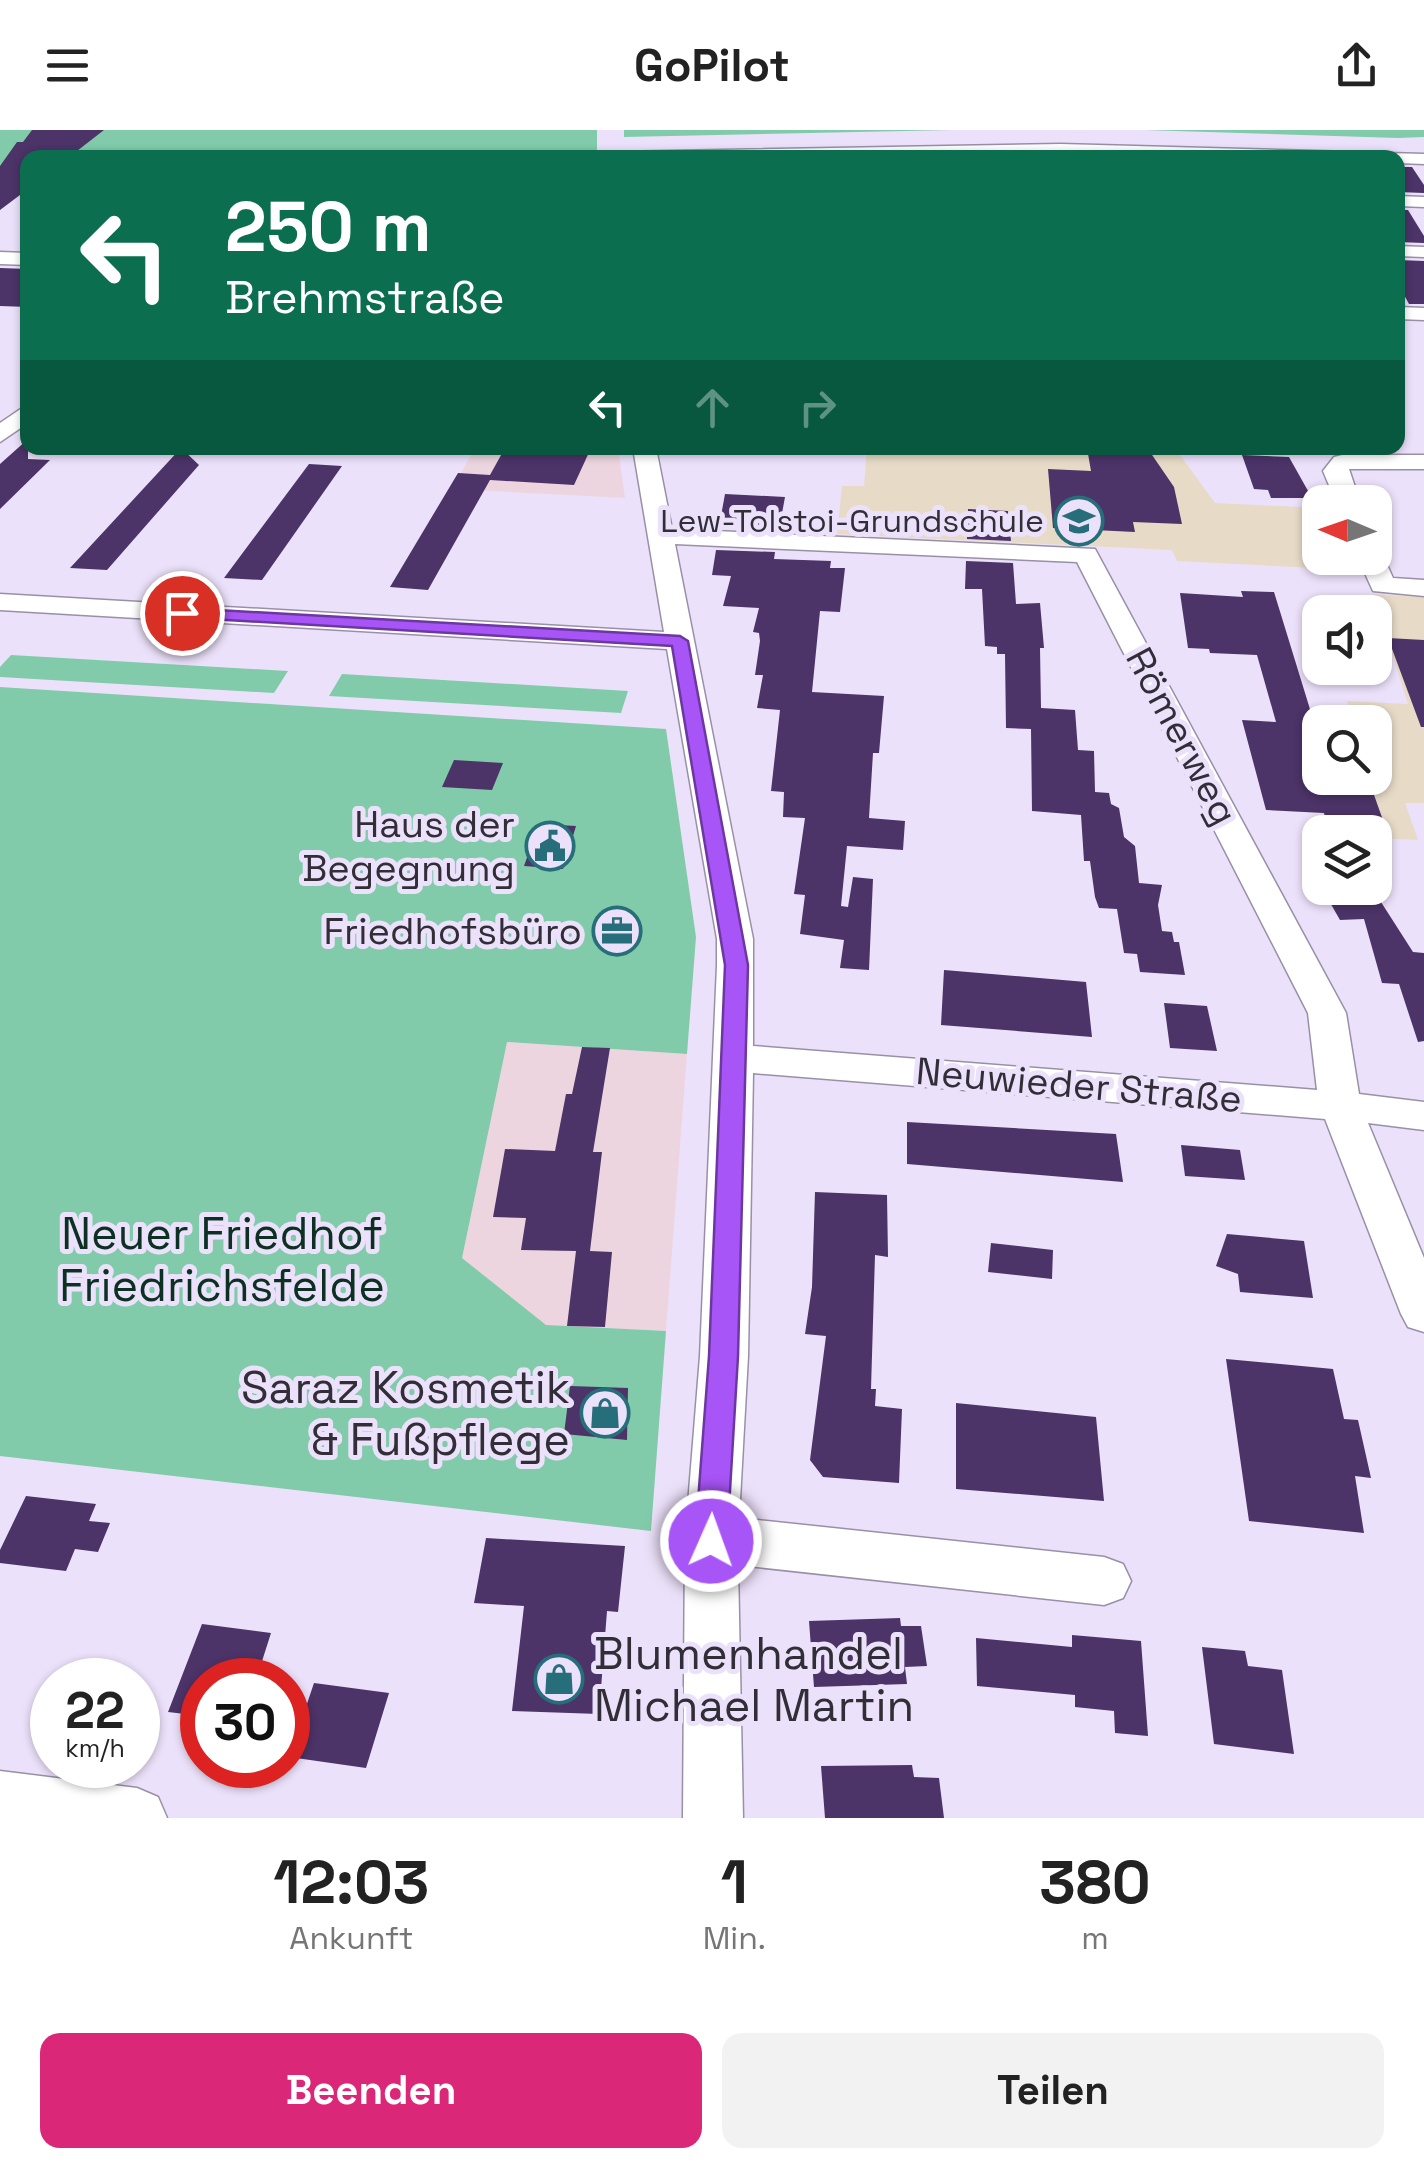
<!DOCTYPE html>
<html lang="de">
<head>
<meta charset="utf-8">
<style>
  :root { --surface:#fff; --page:#f2f2f2; --text:#222; --muted:#767676; --accent:#db2777 }
  body { margin:0; font-family:"Space Grotesk",sans-serif; background:var(--page); color:var(--text); height:100vh; display:flex; flex-direction:column; font-size:38px; white-space:nowrap }
  * { box-sizing:border-box; margin:0 }
  p { font-size:32px; color:var(--muted) }
  .icon { flex:none; width:55px; height:55px; fill:none; stroke:currentColor; stroke-width:2; stroke-linecap:round; stroke-linejoin:round }
  .map { position:relative; height:1688px; overflow:hidden }
  .panel { display:flex; flex-direction:column; background:var(--surface); flex:1 }
  .panel>* { flex:none }
  .hud { position:absolute; left:20px; top:20px; width:1385px; height:305px; border-radius:20px; box-shadow:0 2px 8px #0004; background:#0b6e4f; color:#fff; overflow:hidden }
  .needle { width:65px; rotate:272deg }
  .fabs { position:absolute; left:1302px; top:355px; display:grid; gap:20px }
  .fabs a { display:grid; place-items:center; width:90px; height:90px; border-radius:20px; background:var(--surface); box-shadow:0 2px 8px #0004; font-size:50px }
  .speed { position:absolute; left:30px; top:1528px; display:flex; gap:20px; font-size:50px; font-weight:700; text-align:center }
  .speed>* { display:grid; place-content:center; width:130px; height:130px; border-radius:50%; background:var(--surface); box-shadow:0 2px 8px #0004; line-height:1 }
  .speed small { font-size:25px; font-weight:400 }
  .speed .limit { border:15px solid #d22; background:#fff; color:#111 }
  .pin { position:absolute; display:grid; place-items:center; width:85px; height:85px; color:#fff; margin:-42px; border:5px solid #fff; border-radius:50%; box-shadow:0 2px 10px #0007 }
  .me { position:absolute; width:110px; margin:-55px; rotate:2deg; stroke-linejoin:round; filter:drop-shadow(0 0 8px #0008) }
  .turn { display:flex; align-items:center; gap:35px; height:210px; padding:0 40px; font-size:45px }
  .turn .icon { width:130px; height:130px; stroke-width:2.5 }
  .turn b { display:block; font-size:70px; line-height:85px }
  .lanes { display:flex; align-items:center; height:95px; padding:0 40px; background:#0003; justify-content:center; gap:50px; direction:ltr }
  .lanes .off { opacity:.35 }
  .eta { display:flex; justify-content:space-evenly; align-items:center; height:170px; text-align:center }
  .eta b { font-size:60px; font-weight:600; line-height:70px }
  .action { display:flex; gap:20px; margin-top:auto; padding:20px 40px }
  .action a { flex:1; height:115px; border-radius:20px; background:var(--accent); color:#fff; font-size:40px; font-weight:600; line-height:115px; text-align:center }
  .action a+a { background:var(--page); color:var(--text) }
  header { display:flex; justify-content:space-between; align-items:center; height:130px; padding:0 40px; background:var(--surface); font-size:45px; font-weight:600 }
  .map>svg:first-child { display:block }
  .commercial { fill:#edd5e0 }
  .education { fill:#e7dbc7; fill-rule:evenodd }
  .green { fill:#81cbaa }
  .building { fill:#4c3368 }
  .lines { fill:none; stroke-linecap:round; stroke-linejoin:round }
  .minor-casing { stroke:#9990a7; stroke-width:3 }
  .minor { fill:#fff; fill-rule:evenodd }
  .route { fill:#a855f7; stroke:#6d37a1; stroke-width:2.5 }
  .labels { text-anchor:middle; stroke-width:10; stroke-linejoin:round; paint-order:stroke }
  .far-poi-label { font-size:32px; fill:#322e37; stroke:#ece1fa; text-anchor:end }
  .street-label { font-size:38px; fill:#322e37; stroke:#ece1fa }
  .poi-label { font-size:38px; fill:#322e37; stroke:#ece1fa; text-anchor:end }
  .near-park-label { font-size:45px; fill:#0c3123; stroke:#ece1fa }
  .near-poi-label { font-size:45px; fill:#322e37; stroke:#ece1fa; text-anchor:end }
</style>
</head>
<body>
<header><svg class="icon" aria-label="menu" viewBox="0 0 24 24"><path d="M4 6h16M4 12h16M4 18h16"/></svg>GoPilot<svg class="icon" aria-label="share" viewBox="0 0 24 24"><path d="M12 15V3M7 8l5-5 5 5M5 13v7h14v-7"/></svg></header>
<div class="map">
<svg width="1424" height="1688" viewBox="0 0 1424 1688">
  <rect width="100%" height="100%" fill="#ece1fa"/>
  <path class="commercial" d="M475 318H618L625 368 452 359Z
    M506 912 687 924 666 1201 449 1191Z"/>
  <path class="education" d="M867 318H1175L1215 373 1320 378V428H1348L1353 440 1177 431 1172 420 837 404 842 356H864Z
    M1373 464 1424 467V673H1405L1418 710 1375 708V702H1331L1323 683 1266 680 1259 654 1308 656 1298 588 1354 591 1347 571 1408 574ZM1320 592H1375V648H1320Z"/>
  <path class="green" d="M0 0H597V27L28 28 0 40Z
    M624 0H952L624 7Z
    M1144 0H1424V7L1398 8Z
    M11 525 288 541 274 563 0 547V537Z
    M342 544 628 561 621 583 329 566Z
    M0 557 666 599 696 807 687 924 507 912 462 1128 546 1195 666 1201 651 1401 0 1326Z"/>
  <path class="building" d="M32 0H104L68 28H28V59L0 80V36L17 12H23Z
    M1398 37H1412L1424 55V63L1398 62Z
    M1398 80H1408L1424 106V113L1398 112Z
    M1398 130 1424 131V174H1409L1398 154Z
    M0 138 28 139V177L0 176Z
    M28 309V329L50 330 0 379V334Z
    M181 318 199 335 107 440 70 438Z
    M505 318H591L574 355 490 350 428 460 390 457 458 343 490 345Z
    M1087 318 1148 319 1174 357 1182 394 1133 392 1135 402 1053 398 1048 339 1091 341Z
    M1242 325 1289 327 1312 368H1271L1268 360 1254 359Z
    M309 334 342 336 262 450 224 448Z
    M725 364 785 367 779 400 719 397Z
    M968 379 1008 381 1011 411 967 409Z
    M716 420 775 422 774 429 831 431 830 438H845L840 482 820 481 812 562 884 566 879 623H873L869 688 905 691 903 720 847 716 841 776 848 777 853 747 873 749 869 840 840 838 844 810 800 804 805 765 794 764 805 688 783 687 784 662 771 661 780 580 757 578 763 545H755L760 511 759 503 753 502 759 478 723 476 731 446 712 445Z
    M966 431 1013 433 1016 474 1040 473 1044 518H1040L1041 578 1075 580 1078 620 1094 621 1095 662 1109 663 1111 674 1119 678 1124 707 1135 716 1139 753 1162 755 1158 775 1162 801 1172 802 1174 812H1179L1185 845 1140 842 1137 824 1124 823 1117 779 1099 778 1095 767 1090 731H1084L1081 685 1032 681 1031 599 1006 598 1005 524H997V517L985 516 982 459H965Z
    M1241 461 1274 462 1313 589 1320 590V648H1368L1384 693 1326 690 1324 683 1266 680 1242 590 1276 592 1257 525 1210 523 1209 519 1188 518 1180 463 1243 467Z
    M1388 508 1424 510V597H1421Z
    M454 630 503 633 492 660 442 657Z
    M539 694 576 696 563 739 524 736Z
    M1350 758H1372L1413 822 1424 823V911L1418 912 1399 854 1382 853 1364 789 1340 790 1324 762 1350 761Z
    M944 840 1086 852 1092 907 941 895Z
    M1164 873 1207 876 1217 921 1170 918Z
    M582 917 610 918 593 1022H602L590 1121 612 1122 605 1197 567 1196 576 1121 521 1120 526 1088 493 1087 505 1019 555 1021 566 964H572Z
    M907 992 1116 1004 1123 1052 907 1034Z
    M1181 1015 1240 1020 1245 1050 1185 1046Z
    M815 1062 887 1065 888 1127 875 1125 871 1259H876L875 1276 902 1279 899 1353 823 1347 810 1330 826 1206 805 1204 812 1157Z
    M1227 1104 1304 1111 1313 1168 1240 1162 1238 1144 1216 1136Z
    M991 1113 1053 1120 1052 1149 988 1142Z
    M1226 1229 1333 1239 1344 1289 1358 1290 1371 1348 1355 1346 1364 1403 1249 1391Z
    M570 1256 628 1258 627 1310 564 1304Z
    M956 1273 1096 1287 1104 1371 956 1359Z
    M26 1366 96 1374 89 1391 110 1393 98 1422 75 1419 66 1441 0 1433V1420Z
    M486 1408 625 1416 618 1482 607 1481 599 1584 512 1581 524 1476 474 1473Z
    M900 1488 901 1496H921L927 1536 905 1537 907 1554 814 1557 809 1491Z
    M202 1494 271 1503 256 1550H202V1586L168 1582Z
    M1072 1505 1141 1511 1148 1606 1115 1603 1114 1581 1075 1577V1565L977 1556 976 1508 1072 1517Z
    M1202 1517 1245 1521 1248 1536 1282 1540 1294 1624 1214 1614Z
    M314 1553 389 1563 366 1638 289 1627Z
    M912 1635 914 1647 939 1648 944 1688H825L821 1636Z"/>
  <g class="lines">
    <g class="minor-casing">
      <path id="minor" d="M1061 14 1424 24V34L1398 33V28L1061 24 605 27 613 22Z
        M1398 66 1424 67V77L1398 76Z
        M1398 116 1424 117V127L1398 126Z
        M0 122 28 123V135L0 134Z
        M1398 177 1424 178V190L1398 189Z
        M28 274V293L0 312V293Z
        M633 318H656L672 399 1095 419 1346 883 1359 964 1424 972V1000L1368 993 1424 1128V1202L1408 1197 1401 1184 1325 989 753 943 748 1226 739 1388 1104 1427 1123 1434 1131 1451 1123 1468 1104 1475 738 1435 743 1688H683L685 1411 700 1226 717 835V809L667 519 0 480V464L664 502ZM675 414 1077 432 1308 883 1317 960 753 916V809Z
        M1342 325H1424V339H1349L1360 372H1336L1323 341 1334 327Z
        M1375 421 1384 428 1393 448 1424 450V466L1373 461 1358 428H1375Z
        M0 1641 137 1658 158 1667 167 1688H0Z"/>
    </g>
    <use href="#minor" class="minor"/>
  </g>
  <path class="route" d="M182 478 680 506 688 511 748 835 738 1226 727 1411 722 1421 711 1425 700 1421 695 1411 709 1226 725 835 672 516 176 487 173 483Z"/>
  <defs>
    <g id="school-ring" transform="scale(2.5)"><circle r="9.5" fill="#ece1fa" stroke="#266f7a" stroke-width="1.5"/><path d="M0-5L7-2L0 1L-7-2ZM-4 1L0 2.5L4 1V4Q0 6-4 4Z" fill="#266f7a"/></g>
    <g id="civic-ring" transform="scale(2.5)"><circle r="9.5" fill="#ece1fa" stroke="#266f7a" stroke-width="1.5"/><path d="M-.6-6.5H3V-4.5H.6V-3L4-1V1h2V6H-6V1h2V-1L-.6-3ZM-1.2 2.5V6h2.4V2.5Z" fill="#266f7a"/></g>
    <g id="office-ring" transform="scale(2.5)"><circle r="9.5" fill="#ece1fa" stroke="#266f7a" stroke-width="1.5"/><path d="M-6-3h4V-5.5h4V-3h4V5H-6ZM-1-4.5V-3h2v-1.5ZM-6 0V1H6V0Z" fill="#266f7a"/></g>
    <g id="shop-ring" transform="scale(2.5)"><circle r="9.5" fill="#ece1fa" stroke="#266f7a" stroke-width="1.5"/><path d="M-5-2.5h2.3a2.7 3.5 0 0 1 5.4 0H5L5.5 6h-11ZM-1.5-2.5h3a1.5 2.3 0 0 0-3 0Z" fill="#266f7a"/></g>
  </defs>
  <g fill-rule="evenodd">
    <use href="#school-ring" x="1079" y="391"/>
    <use href="#civic-ring" x="550" y="716"/>
    <use href="#office-ring" x="617" y="801"/>
    <use href="#shop-ring" x="605" y="1283"/>
    <use href="#shop-ring" x="559" y="1549"/>
  </g>
  <g class="labels">
    <g class="far-poi-label">
      <text x="1044" y="402">Lew-Tolstoi-Grundschule</text>
    </g>
    <g class="street-label">
      <text transform="translate(1182 606) rotate(62)" y="13">Römerweg</text>
      <text transform="translate(1079 955) rotate(5)" y="13">Neuwieder Straße</text>
    </g>
    <g class="poi-label">
      <text x="515" y="707">Haus der<tspan x="515" dy="44">Begegnung</tspan></text>
      <text x="582" y="814">Friedhofsbüro</text>
    </g>
    <g class="near-park-label">
      <text x="222" y="1119">Neuer Friedhof<tspan x="222" dy="52">Friedrichsfelde</tspan></text>
    </g>
    <g class="near-poi-label">
      <text x="570" y="1273">Saraz Kosmetik<tspan x="570" dy="52">&amp; Fußpflege</tspan></text>
      <text x="594" y="1539" text-anchor="start">Blumenhandel<tspan x="594" dy="52">Michael Martin</tspan></text>
    </g>
  </g>
</svg>
<div class="fabs">
<a><svg class="needle" viewBox="-14 -14 28 28"><path d="M0-13l5 13h-10z" fill="#e53935"/><path d="M0 13l5-13h-10z" fill="#767676"/></svg></a>
<a><svg class="icon" aria-label="sound" viewBox="0 0 24 24"><path d="M4 9h4l5-4v14l-5-4H4zM17 9q2 3 0 6"/></svg></a>
<a><svg class="icon" aria-label="search" viewBox="0 0 24 24"><circle cx="10" cy="10" r="6"/><path d="M15 15l6 6"/></svg></a>
<a><svg class="icon" aria-label="layers" viewBox="0 0 24 24"><path d="M12 4l9 5-9 5-9-5zM3 14l9 5 9-5"/></svg></a>
</div>
<div class="speed"><div>22<small>km/h</small></div><div class="limit">30</div></div>
<div class="pin" style="left:182px;top:483px;background:#d93025"><svg class="icon" aria-label="arrive" viewBox="0 0 24 24"><path d="M6 21V4h12l-3 4 3 4H6"/></svg></div>
<svg class="me" style="left:711px;top:1411px" viewBox="-20 -20 40 40"><circle r="17" fill="#a855f7" stroke="#fff" stroke-width="3"/><path d="M0-11L8 9 0 5-8 9z" fill="#fff"/></svg>
<div class="hud">
<div class="turn"><svg class="icon" aria-label="left" viewBox="0 0 24 24"><path d="M17 20v-9H6M10 6l-5 5 5 5"/></svg><div><b>250 m</b>Brehmstraße</div></div>
<div class="lanes"><svg class="icon" aria-label="left" viewBox="0 0 24 24"><path d="M17 20v-9H6M10 6l-5 5 5 5"/></svg><svg class="icon off" aria-label="ahead" viewBox="0 0 24 24"><path d="M12 20V5M6 11l6-6 6 6"/></svg><svg class="icon off" aria-label="right" viewBox="0 0 24 24"><path d="M7 20v-9h11M14 6l5 5-5 5"/></svg></div>
</div>
</div>
<section class="panel">
<div class="eta">
<div><b>12:03</b><p>Ankunft</p></div>
<div><b>1</b><p>Min.</p></div>
<div><b>380</b><p>m</p></div>
</div>
<div class="action"><a>Beenden</a><a>Teilen</a></div>
</section>
</body>
</html>
